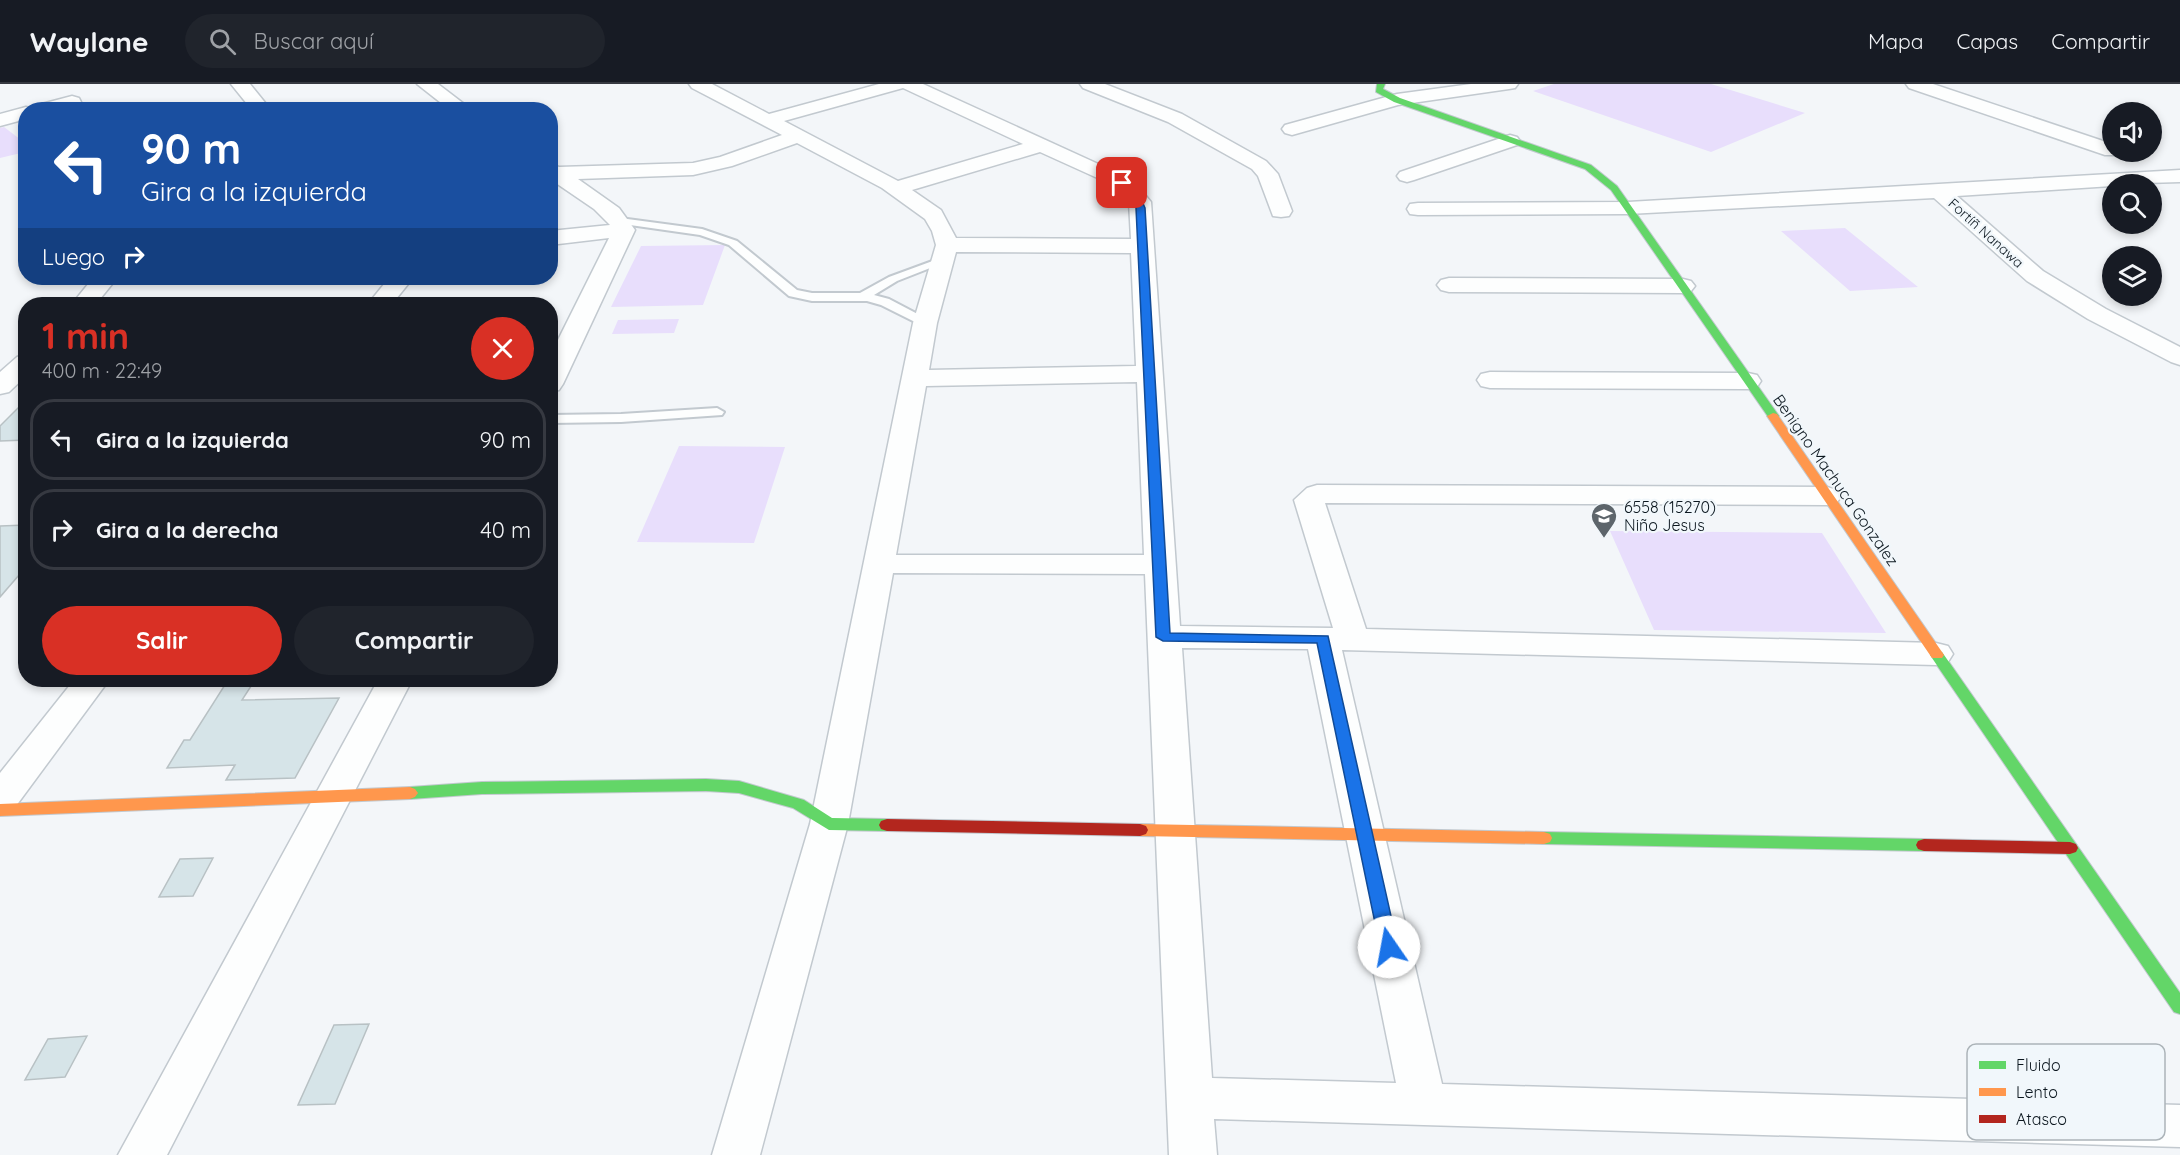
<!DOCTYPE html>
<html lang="es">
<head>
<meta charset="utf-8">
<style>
  :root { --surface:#171b24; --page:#20242c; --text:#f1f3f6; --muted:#9ea1a6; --line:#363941; --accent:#d93025 }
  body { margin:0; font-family:Quicksand,sans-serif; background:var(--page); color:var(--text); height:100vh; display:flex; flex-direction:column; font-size:22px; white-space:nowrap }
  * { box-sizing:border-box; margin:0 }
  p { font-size:20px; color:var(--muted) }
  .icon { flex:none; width:33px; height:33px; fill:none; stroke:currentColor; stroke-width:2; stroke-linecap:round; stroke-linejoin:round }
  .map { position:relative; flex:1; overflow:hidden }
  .side { position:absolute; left:18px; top:213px; width:540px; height:390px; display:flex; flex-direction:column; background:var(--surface); border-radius:24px; box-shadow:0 3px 9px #0003 }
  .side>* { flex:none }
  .hud { position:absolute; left:18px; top:18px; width:540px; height:183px; border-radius:24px; box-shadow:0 3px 9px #0003; background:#1a4fa0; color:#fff; overflow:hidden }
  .buttons { position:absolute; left:2102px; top:18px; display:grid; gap:12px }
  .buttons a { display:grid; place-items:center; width:60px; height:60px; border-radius:50%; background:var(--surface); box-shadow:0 3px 9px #0003; font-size:30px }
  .pin { position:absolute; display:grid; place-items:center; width:51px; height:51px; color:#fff; margin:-26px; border-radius:12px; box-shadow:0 3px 9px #0006 }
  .me { position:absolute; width:66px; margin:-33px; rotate:348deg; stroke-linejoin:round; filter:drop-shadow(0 0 4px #0008) }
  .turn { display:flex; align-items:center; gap:21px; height:126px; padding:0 24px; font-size:27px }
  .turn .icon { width:78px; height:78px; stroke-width:2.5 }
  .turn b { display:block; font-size:42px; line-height:51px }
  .then { display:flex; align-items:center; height:57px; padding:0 24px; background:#0003; gap:12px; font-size:22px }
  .round { display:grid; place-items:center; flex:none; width:63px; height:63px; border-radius:32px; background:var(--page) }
  .overview { display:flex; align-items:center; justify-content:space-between; height:102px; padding:0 24px }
  h1 { font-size:36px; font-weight:700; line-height:45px; color:var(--accent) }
  .button { display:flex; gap:12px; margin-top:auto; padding:12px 24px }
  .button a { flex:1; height:69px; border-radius:36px; background:var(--accent); color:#fff; font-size:24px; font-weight:700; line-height:69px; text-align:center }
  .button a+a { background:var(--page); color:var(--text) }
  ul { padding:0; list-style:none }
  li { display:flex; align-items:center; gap:18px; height:81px; margin:0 12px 9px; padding:0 12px; border:3px solid var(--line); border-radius:24px }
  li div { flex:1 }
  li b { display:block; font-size:22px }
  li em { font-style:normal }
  header { display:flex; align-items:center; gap:36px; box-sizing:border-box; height:84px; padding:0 30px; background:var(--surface); border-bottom:2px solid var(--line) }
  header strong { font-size:28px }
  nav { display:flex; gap:33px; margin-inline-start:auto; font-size:21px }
  .search { width:420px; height:54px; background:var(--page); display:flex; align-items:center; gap:15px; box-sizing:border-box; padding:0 21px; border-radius:33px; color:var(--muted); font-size:22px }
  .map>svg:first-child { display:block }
  .green { fill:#e8defc }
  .building { fill:#d6e4e8; stroke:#b8c1c4; stroke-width:1.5 }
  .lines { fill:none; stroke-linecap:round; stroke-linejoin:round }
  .lane-casing { stroke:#c2c9cf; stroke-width:4 }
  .street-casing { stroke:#c2c9cf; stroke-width:3 }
  .fast-casing { stroke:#c2c9cf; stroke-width:2 }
  .slow-casing { stroke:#c2c9cf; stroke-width:2 }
  .jam-casing { stroke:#c2c9cf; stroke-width:2 }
  .lane { fill:#fdfefe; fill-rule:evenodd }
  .street { fill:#fdfefe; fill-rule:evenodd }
  .fast { fill:#63d668; fill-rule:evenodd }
  .slow { fill:#ff974d; fill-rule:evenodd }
  .jam { fill:#b3261e; fill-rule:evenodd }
  .route { fill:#1a73e8; stroke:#114b97; stroke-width:1.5 }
  .labels { text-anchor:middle; stroke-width:4.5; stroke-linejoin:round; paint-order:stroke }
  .far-street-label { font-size:14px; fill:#0c171f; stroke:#f1f7fb }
  .street-label { font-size:16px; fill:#0c171f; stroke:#f1f7fb }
  .poi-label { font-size:16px; fill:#0c171f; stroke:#f1f7fb; text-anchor:start }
  .key { fill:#f1f7fb; stroke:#acb4b9; stroke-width:1.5 }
  .key-label { font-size:16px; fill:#0c171f }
</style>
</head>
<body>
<header>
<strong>Waylane</strong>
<div class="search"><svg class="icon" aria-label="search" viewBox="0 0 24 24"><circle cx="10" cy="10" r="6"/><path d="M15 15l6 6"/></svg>Buscar aquí</div>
<nav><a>Mapa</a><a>Capas</a><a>Compartir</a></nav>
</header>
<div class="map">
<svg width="2180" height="1071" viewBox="0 0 2180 1071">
  <rect width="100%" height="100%" fill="#f3f6f9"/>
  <path class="green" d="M1554 0H1711L1805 29 1711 68 1533 7Z
    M4 43 25 59V68L0 74V44Z
    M1845 144 1918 203 1850 207 1781 147Z
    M725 161 703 221 611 223 641 162Z
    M679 235 674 249 612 250 618 236Z
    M679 362 785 363 754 459 637 458Z
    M1610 447 1822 449 1886 549 1654 546Z"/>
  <path class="building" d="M26 316V356L0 357V342Z
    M26 441V483L0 513V442Z
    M228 596H255L242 616 339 614 295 694 226 696 235 681 167 684 184 656H190Z
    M213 774 193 812 159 813 180 775Z
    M369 940 335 1020 298 1021 334 941Z
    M87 952 65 993 25 996 48 955Z"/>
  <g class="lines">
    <g class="lane-casing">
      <path id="lane" d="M620 134 702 145 737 157 797 206 812 209H860L889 193 938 175 942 174 948 177 897 197 874 211 889 215 929 236 931 239 925 243 881 221 867 217H812L789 212 729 161 700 151 616 139 615 137Z
        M717 324 724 328 722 331 621 338 550 339V331L621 330Z"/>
    </g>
    <g class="street-casing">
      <path id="street" d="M231 0H250L271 26H252Z
        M417 0H438L472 26H450Z
        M689 0H712L769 30 879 0H923L1118 89 1141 106 1151 118 1180 542 1333 544 1294 416 1307 404 1317 401 1827 403 1837 406 1842 412 1837 418 1827 421 1325 419 1366 545 1936 559 1948 562 1953 570 1948 578 1936 581 1342 566 1442 1000 2180 1021V1063L1214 1035 1217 1071H1169L1145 490 893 489 848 740 760 1071H712L810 740 913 239 936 161 932 147 925 135 882 104 797 59 732 82 693 91 578 95 619 124 635 146 563 300 559 306 550 308V272L609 154 550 161V147L610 141 594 125 550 95V80L559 83 693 79 720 73 782 51 692 4ZM903 4 1023 60 898 97 784 37ZM1040 68 1104 97 1127 114 1129 118 1131 155 956 154 941 126 912 106ZM956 168 1131 169 1136 282 929 286 937 239ZM1137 298 1144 471H896L926 302ZM1182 564 1308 565 1396 999 1212 994Z
        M1080 0H1105L1182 30 1266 77 1278 90 1292 127 1289 132 1281 133 1273 132 1258 92 1252 85 1168 38 1083 4Z
        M1471 0H1518L1515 4 1509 5 1398 21 1292 51 1285 49 1282 45 1285 41 1397 10Z
        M1906 0H1933L2112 60V68H2122L2119 71H2105L1909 4Z
        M72 12 79 14 81 18 79 22 65 26H26V35L0 42V30L26 23 32 25 34 22Z
        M1510 51 1517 53 1520 57 1517 61 1414 96 1407 98 1400 96 1397 92 1400 88Z
        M2180 86V98L2112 100V102L1957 112 2043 187 2106 225 2180 263V281L2171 278 2088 235 2027 197 1934 114 1628 130 1418 131 1410 130 1407 125 1410 120 1418 119 1628 118Z
        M93 194H117L96 220H72Z
        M389 194H413L392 220H368Z
        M1449 194 1683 195 1691 197 1695 202 1691 207 1683 209 1449 208 1441 206 1437 201 1441 196Z
        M26 270V292L9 308 0 310V288L17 273Z
        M1490 288 1748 289 1757 291 1761 297 1757 303 1748 305 1490 304 1481 302 1477 296 1481 290Z
        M74 596H109L13 726 0 730V689Z
        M378 596H412L167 1071H118Z"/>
    </g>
    <g class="fast-casing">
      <path id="fast" d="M1377 0H1385L1383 5 1400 14 1591 81 1617 102 1779 332 1777 334H1769L1611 106 1585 85 1394 18 1376 8Z
        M1937 566 1942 568 2180 909V930L2174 928 1932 574 1930 571 1932 568Z
        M706 695 739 697 804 716 832 734 887 735 893 737 895 741 893 745 887 747 829 746 793 724 739 709 706 707 482 710 410 715 405 713 402 709 405 705 410 703 482 698Z
        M1544 748 1924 755 1930 757 1932 761 1930 765 1924 767 1544 760 1538 758 1536 754 1538 750Z"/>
    </g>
    <g class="slow-casing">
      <path id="slow" d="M1773 329 1777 330 1942 568 1944 571 1942 574H1932L1767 332Z
        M410 703 415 705 418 709 415 713 410 715 0 732V720Z
        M1140 740 1544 748 1550 750 1552 754 1550 758 1544 760 1140 752 1134 750 1132 746 1134 742Z"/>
    </g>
    <g class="jam-casing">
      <path id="jam" d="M887 735 1140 740 1146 742 1148 746 1146 750 1140 752 887 747 881 745 879 741 881 737Z
        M1924 755 2070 758 2076 760 2078 764 2076 768 2070 770 1924 767 1918 765 1916 761 1918 757Z"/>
    </g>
    <use href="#lane" class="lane"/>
    <use href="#street" class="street"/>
    <use href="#fast" class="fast"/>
    <use href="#slow" class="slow"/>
    <use href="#jam" class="jam"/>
  </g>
  <path class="route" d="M1122 96 1138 108 1145 124 1170 549 1328 552 1398 863 1395 868 1389 870 1383 868 1380 863 1317 559 1163 557 1156 553 1136 124 1131 111 1117 99Z"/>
  <defs>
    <g id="school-pin" transform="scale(1.35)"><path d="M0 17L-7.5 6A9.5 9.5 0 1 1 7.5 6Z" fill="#5d656b" stroke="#f1f7fb"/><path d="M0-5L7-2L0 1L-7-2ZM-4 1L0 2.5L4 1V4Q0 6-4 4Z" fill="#fff"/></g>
  </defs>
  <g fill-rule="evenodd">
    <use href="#school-pin" x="1604" y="432"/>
  </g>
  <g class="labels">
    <g class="far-street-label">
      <text transform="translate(1986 149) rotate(42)" y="5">Fortíñ Nanawa</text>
    </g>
    <g class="street-label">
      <text transform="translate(1836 396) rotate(55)" y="6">Benigno Machuca Gonzalez</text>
    </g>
    <g class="poi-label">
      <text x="1624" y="429">6558 (15270)<tspan x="1624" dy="18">Niño Jesus</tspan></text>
    </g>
  </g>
  <rect x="1967" y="960" width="198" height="96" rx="9" class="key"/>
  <rect x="1979" y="977" width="27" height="8" fill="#63d668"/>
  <rect x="1979" y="1004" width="27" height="8" fill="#ff974d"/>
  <rect x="1979" y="1031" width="27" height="8" fill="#b3261e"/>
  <g class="key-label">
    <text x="2016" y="987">Fluido</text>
    <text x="2016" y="1014">Lento</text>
    <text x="2016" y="1041">Atasco</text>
  </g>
</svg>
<div class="buttons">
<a><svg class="icon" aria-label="sound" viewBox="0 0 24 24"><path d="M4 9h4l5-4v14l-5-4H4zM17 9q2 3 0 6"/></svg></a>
<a><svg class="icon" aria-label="search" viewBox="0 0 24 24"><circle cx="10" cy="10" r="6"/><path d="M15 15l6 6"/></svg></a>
<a><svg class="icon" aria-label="layers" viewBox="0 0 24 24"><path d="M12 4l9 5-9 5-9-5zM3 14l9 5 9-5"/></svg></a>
</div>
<div class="pin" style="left:1122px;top:99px;background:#d93025"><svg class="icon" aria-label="arrive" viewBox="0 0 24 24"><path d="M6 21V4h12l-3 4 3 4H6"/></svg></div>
<svg class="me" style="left:1389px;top:863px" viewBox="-20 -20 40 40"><circle r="19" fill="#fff"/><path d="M0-13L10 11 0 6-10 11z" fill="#1a73e8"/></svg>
<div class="hud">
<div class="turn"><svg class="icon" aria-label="left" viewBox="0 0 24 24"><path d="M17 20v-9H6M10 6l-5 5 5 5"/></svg><div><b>90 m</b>Gira a la izquierda</div></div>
<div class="then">Luego<svg class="icon" aria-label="right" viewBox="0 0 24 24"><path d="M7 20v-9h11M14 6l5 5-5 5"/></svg></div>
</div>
<section class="side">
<div class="overview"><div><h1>1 min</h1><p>400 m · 22:49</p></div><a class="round" style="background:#d93025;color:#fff"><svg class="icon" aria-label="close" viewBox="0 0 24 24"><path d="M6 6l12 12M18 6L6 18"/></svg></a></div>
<ul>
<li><svg class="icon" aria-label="left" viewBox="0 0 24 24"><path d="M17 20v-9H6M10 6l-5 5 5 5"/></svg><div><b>Gira a la izquierda</b></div><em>90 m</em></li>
<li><svg class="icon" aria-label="right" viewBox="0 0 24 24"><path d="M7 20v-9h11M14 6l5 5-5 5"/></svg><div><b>Gira a la derecha</b></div><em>40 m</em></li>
</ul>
<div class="button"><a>Salir</a><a>Compartir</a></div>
</section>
</div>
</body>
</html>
